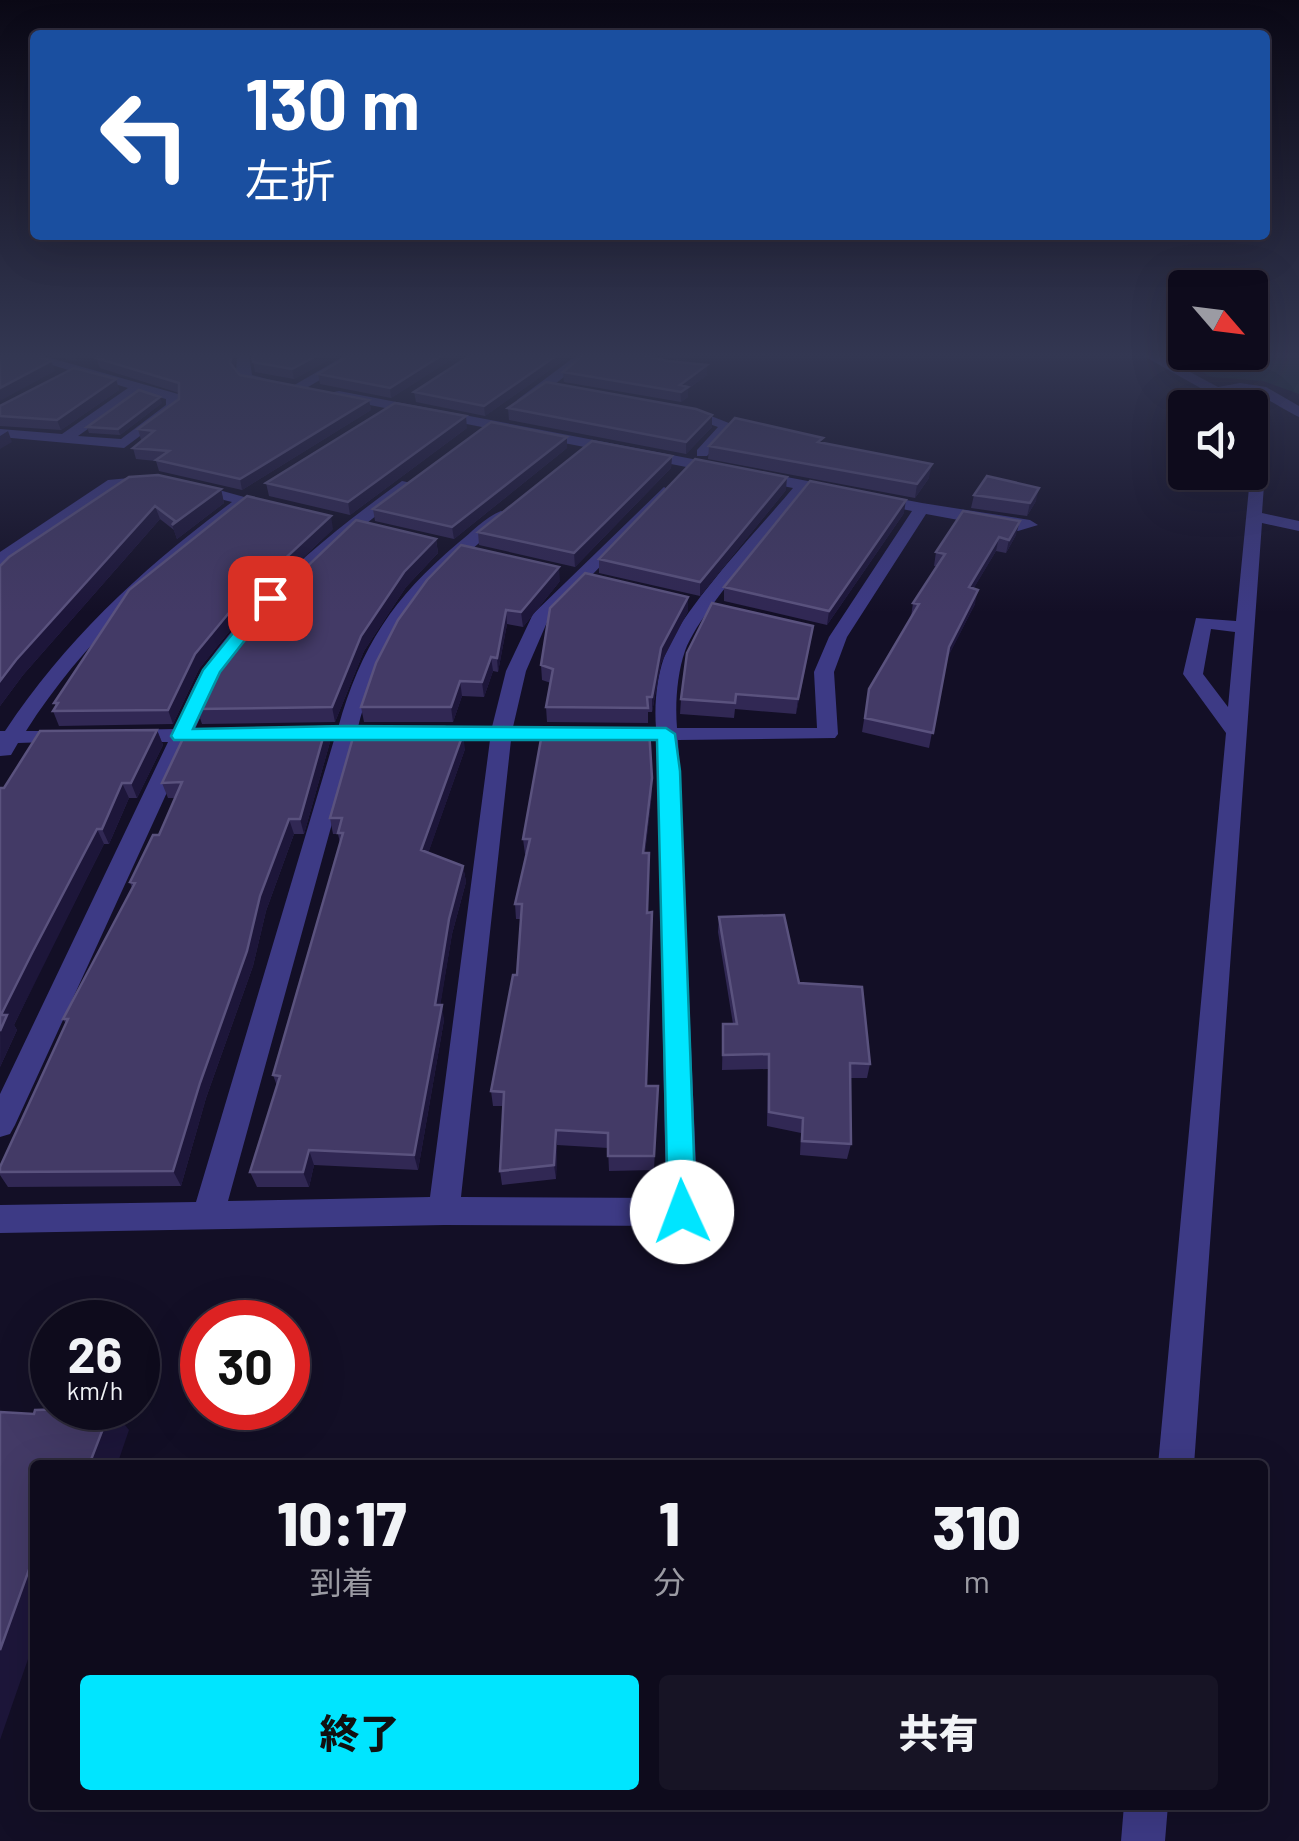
<!DOCTYPE html>
<html lang="ja">
<head>
<meta charset="utf-8">
<style>
  :root { --surface:#0e0b1c; --page:#171425; --text:#f1f3f6; --muted:#9b9ba3; --line:#2e2b3b; --accent:#00e5ff }
  body { margin:0; font-family:Barlow,"Noto Sans JP",sans-serif; background:var(--page); color:var(--text); height:100vh; display:flex; flex-direction:column; font-size:38px; white-space:nowrap }
  * { box-sizing:border-box; margin:0 }
  p { font-size:32px; color:var(--muted) }
  .icon { flex:none; width:55px; height:55px; fill:none; stroke:currentColor; stroke-width:2; stroke-linecap:round; stroke-linejoin:round }
  .map { position:relative; flex:1; overflow:hidden }
  .sheet { position:absolute; left:30px; top:1460px; width:1238px; height:350px; display:flex; flex-direction:column; background:var(--surface); border-radius:10px; box-shadow:0 10px 40px #0002,0 0 0 2px var(--line) }
  .sheet>* { flex:none }
  .hud { position:absolute; left:30px; top:30px; width:1240px; height:210px; border-radius:10px; box-shadow:0 10px 40px #0002,0 0 0 2px var(--line); background:#1a4fa0; color:#fff; overflow:hidden }
  .needle { width:65px; rotate:118deg }
  .controls { position:absolute; left:1168px; top:270px; display:grid; gap:20px }
  .controls a { display:grid; place-items:center; width:100px; height:100px; border-radius:10px; background:var(--surface); box-shadow:0 10px 40px #0002,0 0 0 2px var(--line); font-size:50px }
  .speed { position:absolute; left:30px; top:1300px; display:flex; gap:20px; font-size:50px; font-weight:700; text-align:center }
  .speed>* { display:grid; place-content:center; width:130px; height:130px; border-radius:50%; background:var(--surface); box-shadow:0 10px 40px #0002,0 0 0 2px var(--line); line-height:1 }
  .speed small { font-size:25px; font-weight:400 }
  .speed .limit { border:15px solid #d22; background:#fff; color:#111 }
  .pin { position:absolute; display:grid; place-items:center; width:85px; height:85px; color:#fff; margin:-42px; border-radius:20px; box-shadow:0 5px 15px #0006 }
  .me { position:absolute; width:110px; margin:-55px; rotate:358deg; stroke-linejoin:round; filter:drop-shadow(0 0 8px #0008) }
  .turn { display:flex; align-items:center; gap:35px; height:210px; padding:0 50px; font-size:45px }
  .turn .icon { width:130px; height:130px; stroke-width:2.5 }
  .turn b { display:block; font-size:70px; line-height:85px }
  .eta { display:flex; justify-content:space-evenly; align-items:center; height:170px; text-align:center }
  .eta b { font-size:60px; font-weight:800; line-height:70px }
  .primary-button { display:flex; gap:20px; margin-top:auto; padding:20px 50px }
  .primary-button a { flex:1; height:115px; border-radius:10px; background:var(--accent); color:#111; font-size:40px; font-weight:800; line-height:115px; text-align:center }
  .primary-button a+a { background:var(--page); color:var(--text) }
  .map>svg:first-child { display:block }
  .green { fill:#12302f }
  .lines { fill:none; stroke-linecap:round; stroke-linejoin:round }
  .minor { fill:#3d3a85; fill-rule:evenodd }
  .wall { fill:#312854 }
  .shaded-wall { fill:#1d163a }
  .building { fill:#433a66; stroke:#5a527e; stroke-width:2.5 }
  .route { fill:#00e5ff; stroke:#0095a6; stroke-width:2.5 }
</style>
</head>
<body>
<div class="map">
<svg width="1299" height="1841" viewBox="0 0 1299 1841">
  <rect width="100%" height="100%" fill="#130f26"/>
  <path class="green" d="M1167 355H1299V394L1263 381 1212 377Z"/>
  <g class="lines">
    <path class="minor" d="M19 355H40L178 394 180 406 124 448 0 437V429L62 434 128 388ZM140 392 166 399V405L121 439 78 436Z
      M237 355H249L252 375 282 383 275 387 243 381 236 373Z
      M346 355H362L303 390 291 387Z
      M577 355H592L527 406H517V400Z
      M1142 355H1158L1218 387 1240 383 1266 387 1299 406V417C1272 404 1260 389 1226 393L1243 408H1227L1211 394Z
      M339 391 922 503 1030 520 1038 525 1018 531 926 514 847 637 834 672 838 734 835 738 678 740 698 1212 693 1222 682 1226 444 1225 0 1233V1205L196 1202 334 740H295L285 734 295 728H338C361 646 393 598 458 543 471 533 485 517 501 511L507 513V519C424 590 388 619 358 727H492L506 671 533 614 664 487 672 492 670 495 548 620 526 671 513 727H575L585 733 575 739 511 740 461 1197 666 1198 657 740H615L605 734 615 728H656C654 704 657 672 667 650 686 604 759 529 793 488L334 398V392ZM807 490 912 511 829 637 814 672 817 728H677C675 704 677 674 685 651 700 610 776 528 807 490ZM355 740H490L430 1197 228 1201Z
      M678 407H688L734 425 707 456H697V450L718 427 678 413Z
      M1250 421 1257 425 1266 457 1262 513 1299 521V531L1262 523 1194 1465H1158L1226 733 1183 674 1196 618 1236 621 1252 457ZM1211 629 1235 632 1228 707 1203 674Z
      M151 476 159 481 156 484 117 487 0 565V552L108 480Z
      M402 481 416 484 333 550 262 621 221 672 195 729H215L225 735 215 741 190 742 15 1125 10 1134 0 1137V1094L168 742H125L114 736 125 730 174 729C184 709 192 685 205 666 257 592 330 533 402 481Z
      M190 482 281 507 273 512 248 506C162 570 84 640 26 731H70L81 737 77 741 18 743 11 755 0 756V731H5C66 639 144 567 232 502L184 490 182 487Z
      M1124 1805H1168L1165 1841H1121Z"/>
  </g>
  <path class="wall" d="M45 355H101L77 361Z
    M236 355 234 367 240 375 369 400 371 410 242 490 159 471 156 461 136 459 133 448 143 440H141L138 429 179 399V393L100 368 96 358Z
    M252 355H338L294 379 255 372Z
    M350 355H458L391 398 320 384 318 374Z
    M471 355H571L485 416 416 402 414 392Z
    M661 355H691L682 362 707 375 688 389V397L681 402 564 382 563 372 677 362 676 359Z
    M116 379 119 390 61 430 0 426V406Z
    M162 403 120 435 89 433 87 427Z
    M508 408 712 427 686 454 509 420Z
    M467 428 350 515 269 496 266 483Z
    M822 443 929 478 915 498 708 459 709 446Z
    M567 448 454 539 375 521 373 509Z
    M672 456 671 468 575 567 479 545 478 532Z
    M129 477 221 489 224 503 177 539 174 530 160 519 23 675 0 706V566Z
    M786 490 700 596 599 573V559Z
    M974 495 1036 501 1027 516 971 508Z
    M904 513 827 625 724 601V587Z
    M333 529 241 617 199 669 173 724 59 726 53 711 56 706 54 703Z
    M1016 535 1006 553 996 551 973 589 975 604 946 660 929 748 862 732 869 689 911 617 913 603 937 566H934L936 552Z
    M436 539 438 553 406 587 364 651 335 722 202 724 197 709Z
    M560 581 523 627 507 624 498 672 493 671 484 697 462 696 453 722H364L361 707 376 663Z
    M688 611 661 663 652 712H648V723L547 722 546 707 551 683 542 680 541 665Z
    M813 626 796 714 735 709 734 718 680 714 681 699Z
    M444 727 445 734 465 749 428 853 463 866 466 882 452 934 440 1005 444 1020 418 1170 314 1165 309 1187H257L250 1172 277 1086 273 1075 340 843 338 834H333L330 818Z
    M157 730 163 745 137 798H129L109 844H104L41 969 14 1025 17 1030 0 1067 4 788Z
    M330 742 304 834H294L266 911 253 966 206 1098 181 1186 8 1187 0 1175V1172L66 1024 63 1019 132 888 130 882 159 835 175 798H168L162 783Z
    M652 793 645 853 648 913 647 1086H658L654 1170 609 1171 608 1148 557 1145 556 1179 502 1185 500 1171 503 1106H493L491 1091 517 975 521 919H516L515 904 527 854H525L523 839Z
    M719 917 799 983 870 1064 867 1078H850L851 1144 847 1159 800 1155 801 1133 767 1126 768 1069 722 1070 723 1024H733L718 932Z"/>
  <path class="shaded-wall" d="M75 355H101L77 361Z
    M232 355H236L232 373 230 363Z
    M318 355H338L294 379 292 369Z
    M442 355H458L391 398 390 388Z
    M557 355H571L485 416 484 406Z
    M678 355H691V357L678 365Z
    M51 361 55 371 0 401V388Z
    M707 365V375L688 389V397L681 402 680 385Z
    M116 379 119 390 61 430 57 420Z
    M160 397 162 403 120 435 118 429Z
    M369 400 371 410 242 490 240 479Z
    M712 415V427L686 454V442Z
    M466 416 467 428 350 515 348 502Z
    M8 431 12 442 0 449V436Z
    M567 437V448L454 539 452 527Z
    M672 456 671 468 575 567 574 553Z
    M932 464 929 478 915 498 917 484Z
    M787 477 786 490 700 596V582Z
    M1039 488 1036 501 1027 516 1030 503Z
    M221 489 224 503 177 539 172 525Z
    M906 500 904 513 827 625 829 611Z
    M155 506 160 519 23 675 0 706V681L16 660Z
    M331 516 333 529 241 617 199 669 173 724 168 710 195 654 237 603Z
    M1020 521 1016 535 1006 553 1009 540Z
    M999 537 996 551 966 601 969 587Z
    M436 539 438 553 406 587 364 651 335 722 332 707 361 636 404 572Z
    M559 567 560 581 523 627 521 612Z
    M978 590 975 604 946 661 949 647Z
    M688 597V611L661 663 652 712V697L661 648Z
    M506 610 507 624 498 672 497 658Z
    M813 626 811 640 796 714 798 699Z
    M491 657 493 671 484 697 482 682Z
    M460 681 462 696 453 722 451 707Z
    M326 727 330 742 304 834 300 819Z
    M157 730 163 745 137 798 131 783Z
    M463 734 465 749 424 865 421 850Z
    M652 778V793L643 868V853Z
    M122 783 129 798 109 844 102 829Z
    M289 819 294 834 266 911 253 966 206 1098 181 1186 173 1171 200 1083 260 896Z
    M97 829 104 844 14 1025 17 1030 0 1067 1 1015Z
    M463 866 466 882 452 934 438 1020 435 1005 449 919Z
    M442 1005 444 1020 418 1170 414 1155Z
    M556 1130 557 1145 556 1179 554 1165Z
    M309 1150 314 1165 309 1187 303 1172Z
    M111 1408 129 1430 117 1465H89Z
    M35 1553V1639L0 1740V1650Z"/>
  <path class="building" d="M0 355H35L51 361 0 388Z
    M102 355H232L230 363 240 375 369 400 240 479 156 460 169 451 133 448 154 431 138 429 179 399V383L96 358Z
    M252 355H318L292 369 253 362Z
    M350 355H442L390 388 318 374Z
    M471 355H557L484 406 414 392Z
    M583 355H643L668 361 707 365 680 385 688 387 681 392 563 372Z
    M74 368 116 379 57 420 0 416V406Z
    M546 382 696 409 712 415 686 442 508 408Z
    M139 390 160 397 118 429 87 427Z
    M395 403 466 416 348 502 266 483Z
    M735 418 823 438 818 442 932 464 917 484 709 446Z
    M491 422 567 437 452 527 373 509Z
    M592 441 672 456 574 553 478 532Z
    M695 459 787 477 700 582 599 559Z
    M158 475 221 489 172 525 175 521 155 506 16 660 0 681V566L9 557 129 477Z
    M987 476 1039 488 1030 503 974 495Z
    M810 481 906 500 829 611 724 587Z
    M247 496 331 516 237 603 195 654 168 710 53 711 58 703H54L129 590Z
    M963 511 1020 521 1009 540 999 537 969 587 978 590 949 647 933 733 865 718 869 689 919 604 913 603 945 554 936 552Z
    M356 520 436 539 404 572 361 636 332 707 197 709 220 659 256 615Z
    M461 545 559 567 521 612 506 610 497 658 491 657 482 682 460 681 451 707H361L376 663 398 620 427 580Z
    M585 573 688 597 661 648 652 697H647L648 708 546 707 553 669 541 665 550 608Z
    M712 603 813 626 798 699 736 694 735 703 681 699 687 653Z
    M326 727 300 819H289L260 896 247 951 200 1083 173 1171 0 1172V1167L68 1019H63L135 883 130 882 153 835H159L182 782 162 783 187 730Z
    M356 727H444L442 734H463L421 850 463 866 449 919 435 1005H442L414 1155 309 1150 303 1172H250L280 1076 273 1075 343 833H338L342 818H330Z
    M543 728 649 729 652 778 643 853H649L647 913 652 912 646 1086H658L654 1156H608V1133L556 1130 554 1165 500 1171 504 1092 491 1091 513 975H517L522 904H515L530 839H523Z
    M157 730 131 783H122L102 829H97L32 953 1 1015H7L0 1031V788H4L40 731Z
    M784 915 799 983 862 987 870 1064 850 1063 851 1144 802 1141 803 1118 769 1112V1054L723 1055V1024H737L719 917Z
    M111 1408 89 1465H35V1553L0 1650V1412L34 1414 35 1410Z"/>
  <linearGradient id="sky" x2="0" y2="1"><stop stop-color="#0a0815"/><stop offset="0.58" stop-color="#333752"/><stop offset="1" stop-color="#333752" stop-opacity="0"/></linearGradient>
  <rect width="1299" height="613" fill="url(#sky)"/>
  <path class="route" d="M270 593 278 598 220 672 193 729 346 726 666 728 675 734 680 771 696 1212 692 1221 682 1225 672 1221 668 1212 657 740H174L171 736 203 670 264 595Z"/>
</svg>
<div class="controls">
<a><svg class="needle" viewBox="-14 -14 28 28"><path d="M0-13l5 13h-10z" fill="#e53935"/><path d="M0 13l5-13h-10z" fill="#9b9ba3"/></svg></a>
<a><svg class="icon" aria-label="sound" viewBox="0 0 24 24"><path d="M4 9h4l5-4v14l-5-4H4zM17 9q2 3 0 6"/></svg></a>
</div>
<div class="speed"><div>26<small>km/h</small></div><div class="limit">30</div></div>
<div class="pin" style="left:270px;top:598px;background:#d93025"><svg class="icon" aria-label="arrive" viewBox="0 0 24 24"><path d="M6 21V4h12l-3 4 3 4H6"/></svg></div>
<svg class="me" style="left:682px;top:1212px" viewBox="-20 -20 40 40"><circle r="19" fill="#fff"/><path d="M0-13L10 11 0 6-10 11z" fill="#00e5ff"/></svg>
<div class="hud">
<div class="turn"><svg class="icon" aria-label="left" viewBox="0 0 24 24"><path d="M17 20v-9H6M10 6l-5 5 5 5"/></svg><div><b>130 m</b>左折</div></div>
</div>
<section class="sheet">
<div class="eta">
<div><b>10:17</b><p>到着</p></div>
<div><b>1</b><p>分</p></div>
<div><b>310</b><p>m</p></div>
</div>
<div class="primary-button"><a>終了</a><a>共有</a></div>
</section>
</div>
</body>
</html>
